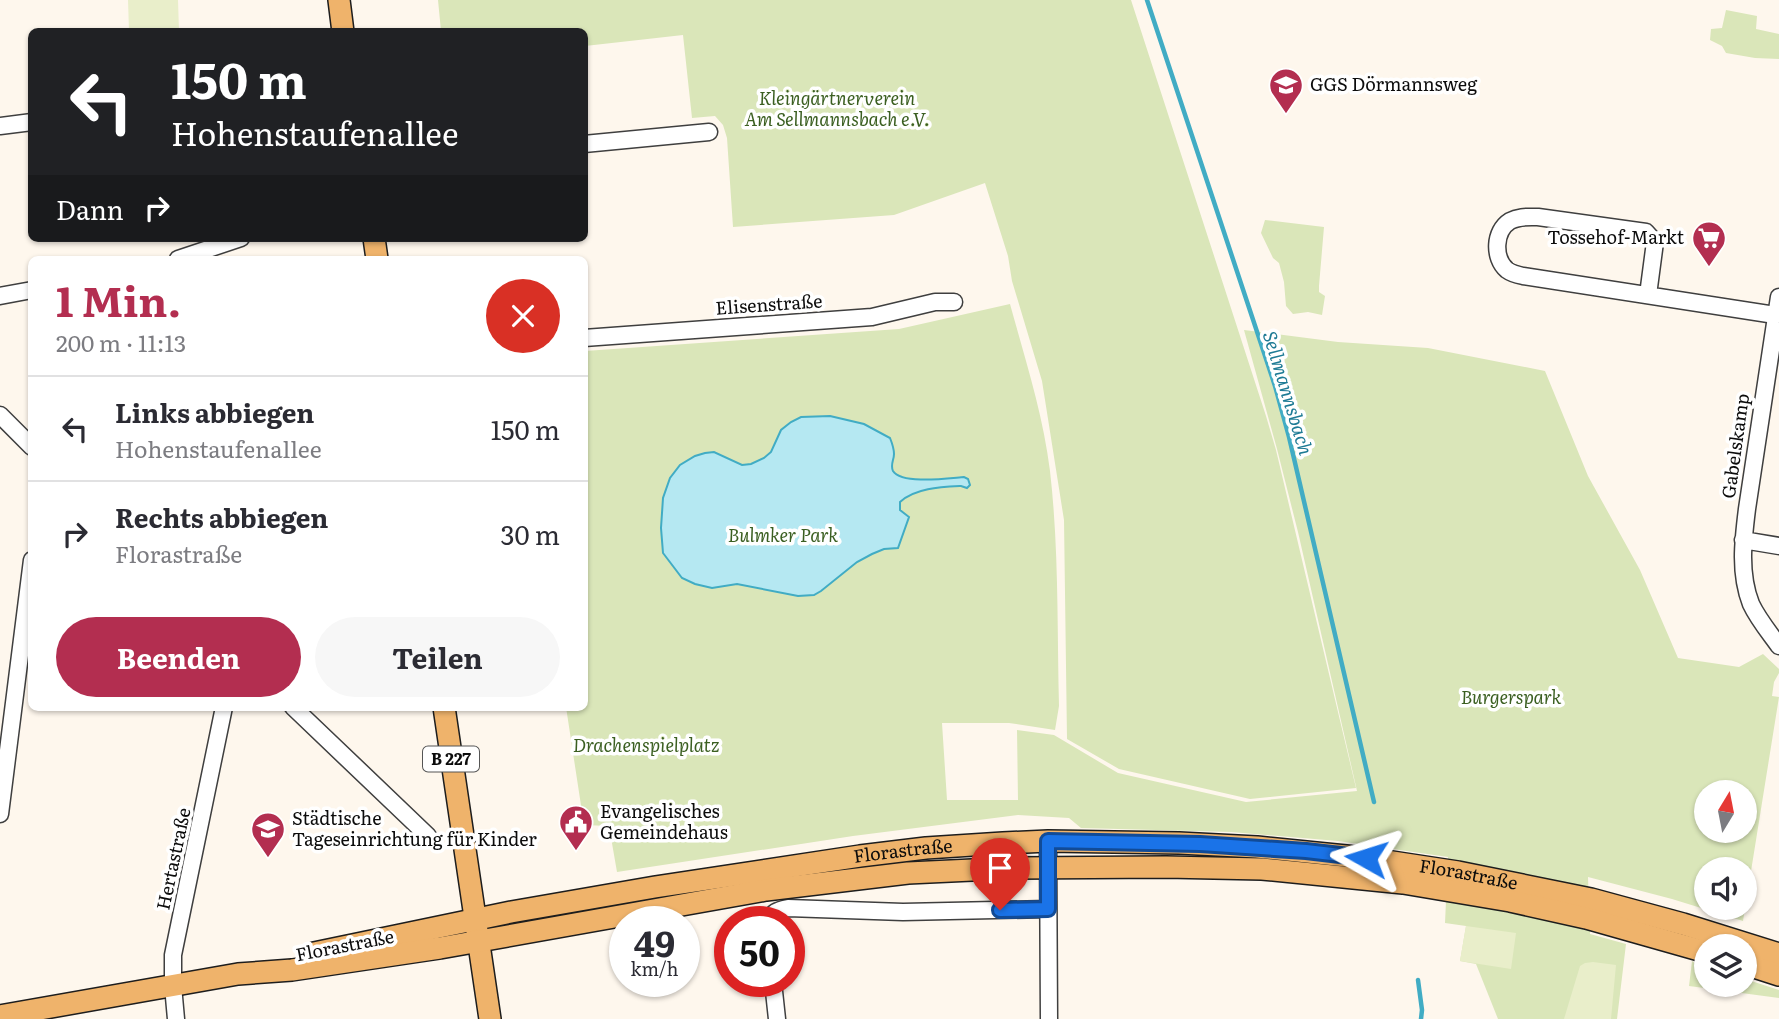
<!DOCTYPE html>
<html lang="de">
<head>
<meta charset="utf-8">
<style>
  :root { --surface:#fff; --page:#f7f7f7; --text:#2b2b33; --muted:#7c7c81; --line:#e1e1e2; --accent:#b32e50 }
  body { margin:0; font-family:Literata,serif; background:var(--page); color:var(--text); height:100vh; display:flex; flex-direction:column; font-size:26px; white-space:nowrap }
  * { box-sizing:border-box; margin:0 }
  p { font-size:23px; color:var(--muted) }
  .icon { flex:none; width:38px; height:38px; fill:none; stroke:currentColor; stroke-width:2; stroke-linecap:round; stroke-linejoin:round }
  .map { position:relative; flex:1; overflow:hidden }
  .side { position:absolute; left:28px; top:256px; width:560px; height:455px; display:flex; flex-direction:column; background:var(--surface); border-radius:10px; box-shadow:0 2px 5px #0004 }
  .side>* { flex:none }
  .banner { position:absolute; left:28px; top:28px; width:560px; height:214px; border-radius:10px; box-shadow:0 2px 5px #0004; background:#202124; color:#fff; overflow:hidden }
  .needle { width:46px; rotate:10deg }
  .fabs { position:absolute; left:1694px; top:780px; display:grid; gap:14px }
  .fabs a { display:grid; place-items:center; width:63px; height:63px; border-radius:50%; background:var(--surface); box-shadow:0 2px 5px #0004; font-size:35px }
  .speed { position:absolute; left:609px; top:906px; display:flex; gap:14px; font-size:35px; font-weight:700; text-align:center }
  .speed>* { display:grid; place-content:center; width:91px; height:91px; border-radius:50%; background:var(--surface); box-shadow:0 2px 5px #0004; line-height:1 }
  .speed small { font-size:18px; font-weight:400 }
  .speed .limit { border:10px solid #d22; background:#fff; color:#111 }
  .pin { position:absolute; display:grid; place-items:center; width:60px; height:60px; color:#fff; margin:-72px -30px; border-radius:50% 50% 50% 0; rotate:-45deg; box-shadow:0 0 7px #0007 }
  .pin .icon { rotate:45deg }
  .me { position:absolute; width:77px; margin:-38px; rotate:276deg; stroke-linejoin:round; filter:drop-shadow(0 0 5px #0008) }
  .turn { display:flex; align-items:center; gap:24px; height:147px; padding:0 28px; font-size:32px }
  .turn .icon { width:91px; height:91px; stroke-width:2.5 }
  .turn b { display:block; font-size:49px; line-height:60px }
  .then { display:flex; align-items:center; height:66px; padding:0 28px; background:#0003; gap:14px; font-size:26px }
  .round { display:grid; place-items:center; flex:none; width:74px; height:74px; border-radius:37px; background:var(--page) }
  .headline { display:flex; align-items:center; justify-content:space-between; height:119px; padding:0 28px }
  h1 { font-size:42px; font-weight:700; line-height:52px; color:var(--accent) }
  .button { display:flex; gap:14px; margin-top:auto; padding:14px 28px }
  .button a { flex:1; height:80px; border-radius:42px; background:var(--accent); color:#fff; font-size:28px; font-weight:700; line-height:80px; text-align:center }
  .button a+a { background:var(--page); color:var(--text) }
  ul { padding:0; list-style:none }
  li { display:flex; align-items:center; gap:21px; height:105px; padding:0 28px; border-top:2px solid var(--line) }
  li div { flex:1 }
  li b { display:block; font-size:26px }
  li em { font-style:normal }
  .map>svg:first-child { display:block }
  .green { fill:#dae6b9; fill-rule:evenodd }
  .pitch { fill:#e9eeca }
  .water { fill:#b5e8f2; stroke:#41acc4; stroke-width:2 }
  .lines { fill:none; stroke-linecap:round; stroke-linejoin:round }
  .stream { stroke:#41acc4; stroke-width:4.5 }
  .minor-casing { stroke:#3f3f3f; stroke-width:19 }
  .major-casing { stroke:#1d1d1d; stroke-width:24 }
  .minor { stroke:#fff; stroke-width:16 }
  .major { stroke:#efb36b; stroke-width:21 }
  .route-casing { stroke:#114b97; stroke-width:18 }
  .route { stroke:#1a73e8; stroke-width:12 }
  .labels { text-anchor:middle; stroke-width:7; stroke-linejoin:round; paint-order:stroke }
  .shield { fill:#fff; stroke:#555; stroke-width:2 }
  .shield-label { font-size:16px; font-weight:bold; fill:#0c0c0c }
  .poi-label { font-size:18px; fill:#0c0c0c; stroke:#fff; text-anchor:start }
  .park-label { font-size:18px; font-style:italic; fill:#3b5f21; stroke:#fff }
  .street-label { font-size:18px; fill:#0c0c0c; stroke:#fff }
  .water-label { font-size:19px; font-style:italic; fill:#1e7b95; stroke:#fff }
</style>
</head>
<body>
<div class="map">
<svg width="1779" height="1019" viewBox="0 0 1779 1019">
  <rect width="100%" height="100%" fill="#fef7ed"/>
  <path class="green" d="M438 0H1131L1266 416 1276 450 1356 788 1250 799 1119 769 1067 739 1064 520 1042 381 1012 281 1008 256 985 183 894 215 733 227 727 138 723 125 715 116 692 118 683 35 585 46 584 32 441 31Z
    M1726 10 1757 16 1756 29 1779 34V59L1755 58 1726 53 1722 46 1710 40 1711 29 1722 28Z
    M1265 220 1324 227 1319 286V292L1325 296 1322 315 1308 312 1293 314 1286 306 1284 282 1279 263 1273 258 1261 233Z
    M1010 304C1025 359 1043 414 1050 471 1059 549 1057 628 1059 706L1055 730 1009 723H942L947 800H1018L1017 730 1054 735 1118 773 1246 802 1357 791 1298 532 1277 449 1244 330 1338 342 1428 348 1545 371 1588 476 1640 570 1678 658 1739 667 1763 654 1779 669V673L1774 682 1772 696 1779 697 1743 921 1672 899 1588 877 1590 934 1626 944 1617 1019H1498L1476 964 1460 961 1466 926 1445 923 1448 857 1338 841 1231 832 1081 828 1069 818 1018 815 853 836 617 872 609 826 584 825 566 707H584L585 351 899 329ZM1706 793H1745V831H1706ZM1706 870H1745V908H1706Z
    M1692 961 1696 964 1706 967V985H1745V979L1779 990V998L1689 986Z"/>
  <path class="pitch" d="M128 0H178L179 31H129Z
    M1466 926 1516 933 1511 969 1460 961Z
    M1593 962 1616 965 1611 1019H1564L1580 966 1585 963Z"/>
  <path class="water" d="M830 416 864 424 890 438C892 443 894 449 894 454 894 460 890 465 893 471 902 485 950 478 964 477L968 479 970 485 967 488 961 486C941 487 915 488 900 502V510L909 517 898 548 884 549 872 554 857 562 821 591 814 595 798 596 737 584 712 588 695 584 682 578 663 553 661 528 663 498 670 478 680 465 695 456 705 453 714 452 742 465 751 464 764 458 771 452 781 430 791 422 801 417Z"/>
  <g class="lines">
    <path class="stream" d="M1147 0 1275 386 1289 437 1374 802
      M1418 980 1422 1010 1421 1019"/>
    <g class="minor-casing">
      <path id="minor" d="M0 126 32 122
        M584 144 709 132
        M178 259 241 238
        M1648 295 1655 242 1646 232 1538 217C1528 217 1519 216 1510 221 1494 231 1493 258 1507 270 1511 273 1518 275 1523 276L1775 315
        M0 296 32 290
        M1779 297 1747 509C1743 541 1739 573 1751 604 1758 619 1769 632 1779 646
        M584 338 872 317 935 302H954
        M0 415 32 447
        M1743 540 1779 546
        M293 707 428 836
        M0 814 32 560
        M1048 841 1049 1019
        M770 922C771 912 778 910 788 908L903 912 1048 909
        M773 982 777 1019
        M176 1019 173 986V955L224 707"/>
    </g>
    <g class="major-casing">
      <g id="major">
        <path d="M339 0 343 32"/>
        <path d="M374 238 377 259"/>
        <path d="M444 707 490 1019"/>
        <path id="s1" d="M314 953 511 912 655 887 860 856 926 848 1003 843 1048 841 1179 843 1257 847 1366 858 1458 872 1591 899 1683 924 1779 954"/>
        <path d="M1745 964 1779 975"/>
        <path d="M0 1016 238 974 292 970 440 948 766 890 908 873 1015 868 1166 867 1262 869 1403 883 1510 901 1586 918 1706 952"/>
      </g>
    </g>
    <use href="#minor" class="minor"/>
    <use href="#major" class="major"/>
  </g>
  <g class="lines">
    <g class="route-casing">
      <path id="route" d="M1000 910 1048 909V841L1200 844 1306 851 1366 858"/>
    </g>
    <use href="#route" class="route"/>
  </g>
  <defs>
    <g id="school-pin" transform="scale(1.75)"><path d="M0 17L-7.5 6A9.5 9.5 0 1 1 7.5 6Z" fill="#b32e50" stroke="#fff"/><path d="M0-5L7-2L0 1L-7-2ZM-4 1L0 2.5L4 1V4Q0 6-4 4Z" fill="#fff"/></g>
    <g id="supermarket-pin" transform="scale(1.75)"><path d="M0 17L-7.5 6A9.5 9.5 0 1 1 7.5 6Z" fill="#b32e50" stroke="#fff"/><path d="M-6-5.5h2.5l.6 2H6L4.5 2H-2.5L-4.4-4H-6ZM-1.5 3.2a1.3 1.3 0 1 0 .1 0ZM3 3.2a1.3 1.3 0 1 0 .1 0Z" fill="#fff"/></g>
    <g id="civic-pin" transform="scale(1.75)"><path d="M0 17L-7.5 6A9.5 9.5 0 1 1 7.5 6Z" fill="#b32e50" stroke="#fff"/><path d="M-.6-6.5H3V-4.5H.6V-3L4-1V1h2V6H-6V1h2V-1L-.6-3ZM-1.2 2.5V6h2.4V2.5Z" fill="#fff"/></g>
  </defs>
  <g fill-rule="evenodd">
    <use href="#school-pin" x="1286" y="85"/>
    <use href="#supermarket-pin" x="1709" y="238"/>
    <use href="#civic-pin" x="576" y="822"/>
    <use href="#school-pin" x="268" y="829"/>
  </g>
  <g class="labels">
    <rect class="shield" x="423" y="746.5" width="56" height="25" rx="5"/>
    <g class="shield-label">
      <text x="451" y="765">B 227</text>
    </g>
    <g class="poi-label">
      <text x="1310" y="91">GGS Dörmannsweg</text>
      <text x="1684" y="244" text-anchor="end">Tossehof-Markt</text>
      <text x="600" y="818">Evangelisches<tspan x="600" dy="21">Gemeindehaus</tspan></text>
      <text x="292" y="825">Städtische<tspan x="292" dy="21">Tageseinrichtung für Kinder</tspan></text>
    </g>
    <g class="park-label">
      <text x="837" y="105">Kleingärtnerverein<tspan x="837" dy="21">Am Sellmannsbach e.V.</tspan></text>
      <text x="783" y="542">Bulmker Park</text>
      <text x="1511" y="704">Burgerspark</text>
      <text x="646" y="752">Drachenspielplatz</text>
    </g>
    <g class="street-label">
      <text transform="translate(769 305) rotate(-4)" y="6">Elisenstraße</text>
      <text transform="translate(1736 446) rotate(-82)" y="6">Gabelskamp</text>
      <text dy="6" stroke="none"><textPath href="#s1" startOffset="598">Florastraße</textPath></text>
      <text transform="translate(174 859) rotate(-78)" y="6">Hertastraße</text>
      <text dy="6" stroke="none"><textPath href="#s1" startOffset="1166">Florastraße</textPath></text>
      <text transform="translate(345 946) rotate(-11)" y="6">Florastraße</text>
    </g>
    <g class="water-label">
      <text transform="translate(1288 393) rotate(73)" y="7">Sellmannsbach</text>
    </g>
  </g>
</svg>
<div class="fabs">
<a><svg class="needle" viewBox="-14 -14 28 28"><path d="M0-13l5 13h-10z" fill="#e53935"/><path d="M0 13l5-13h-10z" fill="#7c7c81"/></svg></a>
<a><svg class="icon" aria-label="sound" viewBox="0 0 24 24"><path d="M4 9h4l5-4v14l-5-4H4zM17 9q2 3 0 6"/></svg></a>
<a><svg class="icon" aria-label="layers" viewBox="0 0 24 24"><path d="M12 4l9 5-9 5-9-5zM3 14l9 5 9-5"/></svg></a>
</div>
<div class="speed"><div>49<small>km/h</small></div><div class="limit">50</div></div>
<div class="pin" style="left:1000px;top:910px;background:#d93025"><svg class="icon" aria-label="arrive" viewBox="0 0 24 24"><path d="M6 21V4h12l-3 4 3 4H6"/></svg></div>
<svg class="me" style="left:1366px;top:858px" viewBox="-20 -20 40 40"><path d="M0-17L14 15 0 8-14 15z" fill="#1a73e8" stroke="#fff" stroke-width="4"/></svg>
<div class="banner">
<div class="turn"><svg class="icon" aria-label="left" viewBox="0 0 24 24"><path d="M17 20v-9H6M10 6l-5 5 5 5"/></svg><div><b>150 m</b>Hohenstaufenallee</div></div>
<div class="then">Dann<svg class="icon" aria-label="right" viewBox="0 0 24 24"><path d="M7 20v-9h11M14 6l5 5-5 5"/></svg></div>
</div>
<section class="side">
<div class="headline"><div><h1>1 Min.</h1><p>200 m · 11:13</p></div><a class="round" style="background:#d93025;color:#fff"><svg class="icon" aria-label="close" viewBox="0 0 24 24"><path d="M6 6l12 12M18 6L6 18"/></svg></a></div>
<ul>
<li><svg class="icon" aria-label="left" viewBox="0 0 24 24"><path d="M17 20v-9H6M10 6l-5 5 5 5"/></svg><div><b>Links abbiegen</b><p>Hohenstaufenallee</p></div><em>150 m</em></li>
<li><svg class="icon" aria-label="right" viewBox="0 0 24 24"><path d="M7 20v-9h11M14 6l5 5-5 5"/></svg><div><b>Rechts abbiegen</b><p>Florastraße</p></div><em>30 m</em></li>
</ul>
<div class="button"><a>Beenden</a><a>Teilen</a></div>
</section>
</div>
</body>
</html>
